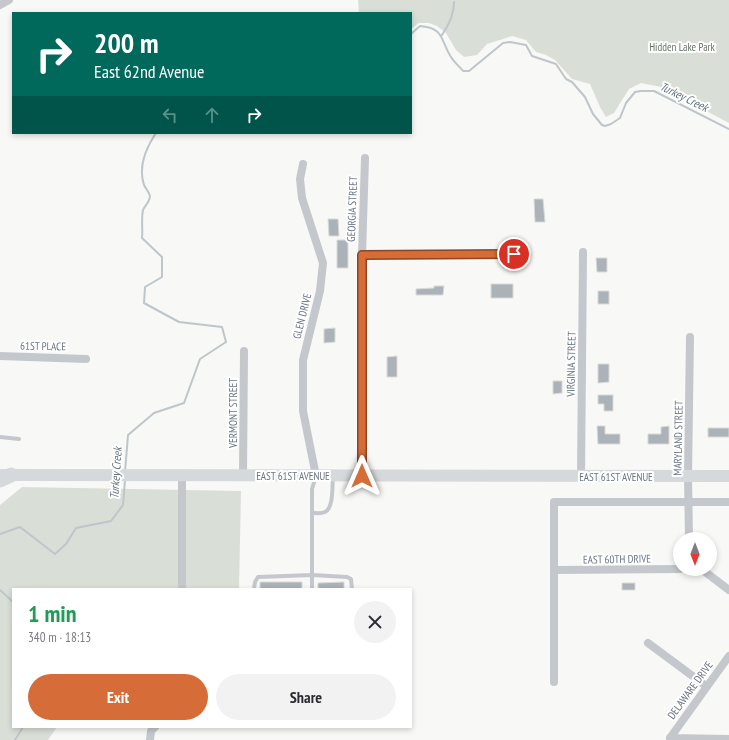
<!DOCTYPE html>
<html lang="en">
<head>
<meta charset="utf-8">
<style>
  :root { --surface:#fff; --page:#f2f2f3; --text:#2b2b33; --muted:#7c7c81; --accent:#d66c37 }
  body { margin:0; font-family:"PT Sans Narrow",sans-serif; background:var(--page); color:var(--text); height:100vh; display:flex; flex-direction:column; font-size:15px; white-space:nowrap }
  * { box-sizing:border-box; margin:0 }
  p { font-size:13px; color:var(--muted) }
  .icon { flex:none; width:22px; height:22px; fill:none; stroke:currentColor; stroke-width:2; stroke-linecap:round; stroke-linejoin:round }
  .map { position:relative; flex:1; overflow:hidden }
  .details { position:absolute; left:12px; top:588px; width:400px; height:140px; display:flex; flex-direction:column; background:var(--surface); border-radius:0px; box-shadow:0 2px 6px #0003 }
  .details>* { flex:none }
  .top-card { position:absolute; left:12px; top:12px; width:400px; height:122px; border-radius:0px; box-shadow:0 2px 6px #0003; background:#00695c; color:#fff; overflow:hidden }
  .needle { width:26px; rotate:180deg }
  .buttons { position:absolute; left:673px; top:532px; display:grid; gap:8px }
  .buttons a { display:grid; place-items:center; width:44px; height:44px; border-radius:50%; background:var(--surface); box-shadow:0 2px 6px #0003; font-size:20px }
  .pin { position:absolute; display:grid; place-items:center; width:34px; height:34px; color:#fff; margin:-17px; border:2px solid #fff; border-radius:50%; box-shadow:0 1px 4px #0007 }
  .me { position:absolute; width:44px; margin:-22px; rotate:0deg; stroke-linejoin:round; filter:drop-shadow(0 0 3px #0008) }
  .turn { display:flex; align-items:center; gap:14px; height:84px; padding:0 16px; font-size:18px }
  .turn .icon { width:52px; height:52px; stroke-width:2.5 }
  .turn b { display:block; font-size:28px; line-height:34px }
  .lanes { display:flex; align-items:center; height:38px; padding:0 16px; background:#0003; justify-content:center; gap:20px; direction:ltr }
  .lanes .off { opacity:.35 }
  .round { display:grid; place-items:center; flex:none; width:42px; height:42px; border-radius:21px; background:var(--page) }
  .headline { display:flex; align-items:center; justify-content:space-between; height:68px; padding:0 16px }
  h1 { font-size:24px; font-weight:700; line-height:30px; color:#1e9e55 }
  .primary-button { display:flex; gap:8px; margin-top:auto; padding:8px 16px }
  .primary-button a { flex:1; height:46px; border-radius:24px; background:var(--accent); color:#fff; font-size:16px; font-weight:700; line-height:46px; text-align:center }
  .primary-button a+a { background:var(--page); color:var(--text) }
  .map>svg:first-child { display:block }
  .green { fill:#d9dfd7 }
  .lines { fill:none; stroke-linecap:round; stroke-linejoin:round }
  .stream { stroke:#bec6cb; stroke-width:2 }
  .building { fill:#abb2b8; stroke:#d9dad8 }
  .lane { stroke:#c4c7cb; stroke-width:4 }
  .street { stroke:#c4c7cb; stroke-width:8 }
  .secondary { stroke:#d5d9dc; stroke-width:12 }
  .highway { stroke:#d5d9dc; stroke-width:15 }
  .route-casing { stroke:#8b4624; stroke-width:10 }
  .route { stroke:#d66c37; stroke-width:7 }
  .labels { text-anchor:middle; stroke-width:4; stroke-linejoin:round; paint-order:stroke }
  .park-label { font-size:11px; fill:#667764; stroke:#fff }
  .street-label { font-size:11px; fill:#697684; stroke:#fff }
  .water-label { font-size:12px; font-style:italic; fill:#65767f; stroke:#fff }
</style>
</head>
<body>
<div class="map">
<svg width="729" height="740" viewBox="0 0 729 740">
  <rect width="100%" height="100%" fill="#f8f8f6"/>
  <path class="green" d="M358 0H729V123L661 87 641 83 629 89 614 113 606 117 600 107 590 84 572 79 555 60 546 55 536 52 526 40 512 36 487 44 477 55 464 57 456 50 446 33 437 26 429 23H419L411 29V13H359Z
    M22 487 241 491 239 589H13V727H57L48 740H0V505Z"/>
  <g class="lines">
    <path class="stream" d="M411 34 420 26C445 28 440 40 451 57 454 62 459 66 463 71H469L503 43 510 42 526 45 532 56 556 64 566 79 572 82 585 97 593 114 602 125 605 126 611 124 620 118 626 103 635 92 641 91H654L729 129
      M442 35C449 25 454 15 454 2
      M125 472 128 435 154 413 184 403 200 359 226 342 222 327 179 322 144 303 145 287 162 277V257L142 238C143 230 141 219 143 210 145 205 150 202 150 196 149 192 146 189 144 185 138 167 146 148 156 133
      M0 534 20 527 55 554 66 544 76 528 111 521 123 505 125 480
      M0 590 13 602
      M15 740 23 727"/>
  </g>
  <path class="building" d="M534 199H543L545 222H535Z
    M328 219H338L339 236H329Z
    M337 240H348V268H337Z
    M596 258H607V272H597Z
    M491 284H513V298H491Z
    M434 286H444L443 295H416V289L434 288Z
    M598 291H609V304H598Z
    M335 328V342L324 343V329Z
    M397 356V377H387V357Z
    M598 364H609V382L598 383Z
    M553 381H562V393L553 394Z
    M598 395H613V411H604V404H598Z
    M597 426H605V434H620V444H598Z
    M669 426V444H648V434H661V427Z
    M708 428H729V437H708Z
    M260 582H302V589H260Z
    M344 582V589H318V583Z
    M622 583H635V590H622Z"/>
  <g class="lines">
    <path class="lane" d="M0 437 19 439
      M312 513C316 513 321 514 325 512 334 508 332 485 333 476
      M254 589 255 582 258 577 312 575 347 577 351 579 352 589
      M312 589V489L316 476"/>
    <path class="street" d="M0 5 9 0
      M303 164 300 179 302 198 323 263 320 291 303 360V411L316 476
      M362 255 527 254
      M0 356 86 359
      M243 476 244 351
      M362 476V255L365 158
      M581 477 583 252
      M689 539 688 476 690 337
      M691 569 704 571 729 590
      M555 570 680 569
      M182 589V476
      M648 643 706 686
      M554 682V502H729
      M670 738 729 656
      M670 738 729 739
      M150 740 151 731 155 727"/>
    <path class="secondary" d="M2 475 729 476"/>
    <path class="highway" d="M0 480 11 475"/>
  </g>
  <g class="lines">
    <g class="route-casing">
      <path id="route" d="M362 476V255L514 254"/>
    </g>
    <use href="#route" class="route"/>
  </g>
  <g class="labels">
    <g class="park-label">
      <text x="682" y="51">Hidden Lake Park</text>
    </g>
    <g class="street-label">
      <text transform="translate(352 209) rotate(-88)" y="4">GEORGIA STREET</text>
      <text transform="translate(302 316) rotate(-76)" y="4">GLEN DRIVE</text>
      <text transform="translate(43 346) rotate(1)" y="4">61ST PLACE</text>
      <text transform="translate(571 364) rotate(-89)" y="4">VIRGINIA STREET</text>
      <text transform="translate(233 413) rotate(-90)" y="4">VERMONT STREET</text>
      <text transform="translate(678 438) rotate(-89)" y="4">MARYLAND STREET</text>
      <text x="293" y="480">EAST 61ST AVENUE</text>
      <text x="616" y="481">EAST 61ST AVENUE</text>
      <text transform="translate(617 559) rotate(-1)" y="4">EAST 60TH DRIVE</text>
      <text transform="translate(690 690) rotate(-54)" y="4">DELAWARE DRIVE</text>
    </g>
    <g class="water-label">
      <text transform="translate(684 97) rotate(26)" y="4">Turkey Creek</text>
      <text transform="translate(116 473) rotate(-86)" y="4">Turkey Creek</text>
    </g>
  </g>
</svg>
<div class="buttons">
<a><svg class="needle" viewBox="-14 -14 28 28"><path d="M0-13l5 13h-10z" fill="#e53935"/><path d="M0 13l5-13h-10z" fill="#7c7c81"/></svg></a>
</div>
<div class="pin" style="left:514px;top:254px;background:#d93025"><svg class="icon" aria-label="arrive" viewBox="0 0 24 24"><path d="M6 21V4h12l-3 4 3 4H6"/></svg></div>
<svg class="me" style="left:362px;top:476px" viewBox="-20 -20 40 40"><path d="M0-17L14 15 0 8-14 15z" fill="#d66c37" stroke="#fff" stroke-width="4"/></svg>
<div class="top-card">
<div class="turn"><svg class="icon" aria-label="right" viewBox="0 0 24 24"><path d="M7 20v-9h11M14 6l5 5-5 5"/></svg><div><b>200 m</b>East 62nd Avenue</div></div>
<div class="lanes"><svg class="icon off" aria-label="left" viewBox="0 0 24 24"><path d="M17 20v-9H6M10 6l-5 5 5 5"/></svg><svg class="icon off" aria-label="ahead" viewBox="0 0 24 24"><path d="M12 20V5M6 11l6-6 6 6"/></svg><svg class="icon" aria-label="right" viewBox="0 0 24 24"><path d="M7 20v-9h11M14 6l5 5-5 5"/></svg></div>
</div>
<section class="details">
<div class="headline"><div><h1>1 min</h1><p>340 m · 18:13</p></div><a class="round"><svg class="icon" aria-label="close" viewBox="0 0 24 24"><path d="M6 6l12 12M18 6L6 18"/></svg></a></div>
<div class="primary-button"><a>Exit</a><a>Share</a></div>
</section>
</div>
</body>
</html>
